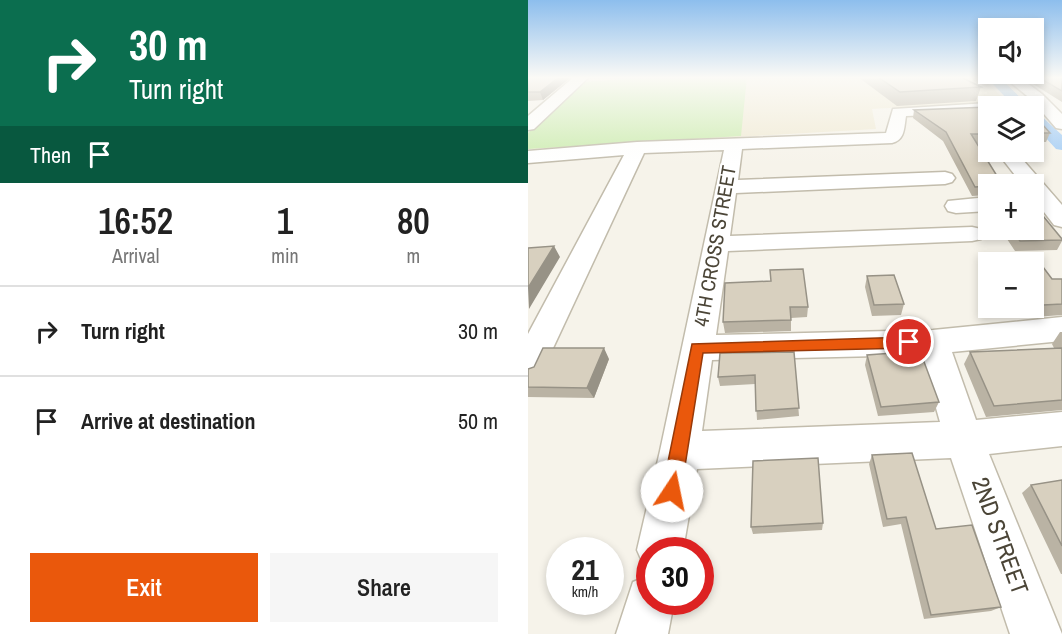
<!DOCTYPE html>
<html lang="en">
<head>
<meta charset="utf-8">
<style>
  :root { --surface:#fff; --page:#f6f6f6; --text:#222; --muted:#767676; --line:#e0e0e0; --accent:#ea580c }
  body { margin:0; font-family:"Archivo Narrow",sans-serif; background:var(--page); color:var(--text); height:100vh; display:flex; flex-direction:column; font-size:22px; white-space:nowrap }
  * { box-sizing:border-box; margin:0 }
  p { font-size:20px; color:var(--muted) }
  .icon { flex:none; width:33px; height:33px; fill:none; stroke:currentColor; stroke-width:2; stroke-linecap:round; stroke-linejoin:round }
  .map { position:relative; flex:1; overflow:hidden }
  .side { display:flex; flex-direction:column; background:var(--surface); width:528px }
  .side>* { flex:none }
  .guide { background:#0b6e4f; color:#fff; overflow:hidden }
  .buttons { position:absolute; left:450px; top:18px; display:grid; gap:12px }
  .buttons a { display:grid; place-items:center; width:66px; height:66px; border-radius:0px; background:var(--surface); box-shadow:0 3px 9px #0003; font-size:30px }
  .speed { position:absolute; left:18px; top:537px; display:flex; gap:12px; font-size:30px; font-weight:700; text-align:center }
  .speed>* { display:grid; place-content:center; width:78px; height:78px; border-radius:50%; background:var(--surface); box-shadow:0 3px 9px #0003; line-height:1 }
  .speed small { font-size:15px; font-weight:400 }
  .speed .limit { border:9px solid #d22; background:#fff; color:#111 }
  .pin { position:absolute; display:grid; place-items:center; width:51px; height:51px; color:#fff; margin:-26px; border:3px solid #fff; border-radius:50%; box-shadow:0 2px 6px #0007 }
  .me { position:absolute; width:66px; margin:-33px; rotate:11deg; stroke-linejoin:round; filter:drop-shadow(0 0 4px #0008) }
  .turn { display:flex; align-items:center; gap:21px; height:126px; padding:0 30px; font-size:27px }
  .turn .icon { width:78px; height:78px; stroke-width:2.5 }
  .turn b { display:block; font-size:42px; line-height:51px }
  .then { display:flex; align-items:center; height:57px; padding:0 30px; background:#0003; gap:12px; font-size:22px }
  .eta { display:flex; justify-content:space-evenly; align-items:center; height:102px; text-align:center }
  .eta b { font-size:36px; font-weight:600; line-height:42px }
  .cta { display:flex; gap:12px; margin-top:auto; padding:12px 30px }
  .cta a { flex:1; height:69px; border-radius:0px; background:var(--accent); color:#fff; font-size:24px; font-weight:600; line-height:69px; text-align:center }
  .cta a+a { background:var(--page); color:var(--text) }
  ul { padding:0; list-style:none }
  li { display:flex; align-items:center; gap:18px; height:90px; padding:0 30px; border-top:2px solid var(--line) }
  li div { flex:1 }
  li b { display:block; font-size:22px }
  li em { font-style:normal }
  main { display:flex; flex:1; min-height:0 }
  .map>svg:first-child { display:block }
  .education { fill:#f0ead4 }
  .green { fill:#cdecb1 }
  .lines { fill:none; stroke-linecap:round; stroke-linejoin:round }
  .canal { fill:#a4cdf5; fill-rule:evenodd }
  .minor-casing { stroke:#c2bcac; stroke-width:3 }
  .minor { fill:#fff; fill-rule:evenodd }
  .wall { fill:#bab3a4 }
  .shaded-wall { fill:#979286 }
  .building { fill:#d8d0bf; stroke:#979286; stroke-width:1.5 }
  .route { fill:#ea580c; stroke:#983908; stroke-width:1.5 }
  .labels { text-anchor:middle; stroke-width:4.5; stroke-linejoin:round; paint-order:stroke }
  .street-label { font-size:20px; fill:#4b4537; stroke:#fff }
  .near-street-label { font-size:24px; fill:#4b4537; stroke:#fff }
</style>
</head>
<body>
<main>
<section class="side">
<div class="guide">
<div class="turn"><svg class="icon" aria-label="right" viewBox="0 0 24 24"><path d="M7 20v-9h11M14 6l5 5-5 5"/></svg><div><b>30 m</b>Turn right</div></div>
<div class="then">Then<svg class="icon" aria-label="arrive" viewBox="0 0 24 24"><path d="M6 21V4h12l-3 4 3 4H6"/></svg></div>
</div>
<div class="eta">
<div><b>16:52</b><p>Arrival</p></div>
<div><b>1</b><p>min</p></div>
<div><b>80</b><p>m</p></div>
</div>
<ul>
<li><svg class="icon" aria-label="right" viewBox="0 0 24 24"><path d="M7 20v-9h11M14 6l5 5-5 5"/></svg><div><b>Turn right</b></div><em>30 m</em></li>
<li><svg class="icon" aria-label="arrive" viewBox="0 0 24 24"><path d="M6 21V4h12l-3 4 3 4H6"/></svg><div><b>Arrive at destination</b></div><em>50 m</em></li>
</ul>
<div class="cta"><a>Exit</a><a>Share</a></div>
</section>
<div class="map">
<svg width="534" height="634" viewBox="0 0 534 634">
  <rect width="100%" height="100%" fill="#f6f3ea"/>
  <path class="education" d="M59 77H454L478 101 344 109 348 129 0 149V133Z"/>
  <path class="green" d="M128 77H219L213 136 0 149V133L54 82Z"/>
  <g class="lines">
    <path class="canal" d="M458 77H471L501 106H486Z
      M506 112 511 114 534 135V150L528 149 506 125Z"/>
    <g class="minor-casing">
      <path id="minor" d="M46 77H61L6 129 0 130V116Z
        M476 77H491L514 94 534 114V129L528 128 504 100Z
        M460 103 467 106H460V113L378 116C376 128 377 140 364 143L214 149 210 180 417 172 424 174 427 178 424 182 417 184 208 193 202 236 444 227 453 229 456 234 453 239 444 241 200 251 188 335 405 330 534 317V341L424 352 448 420 534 412V446L461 454 534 634H482L423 458 169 469 155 550H122V569L116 566 109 550 132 451 196 150 116 153 12 376 0 380V334L96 155 0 163V151L109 142 358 133 365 109ZM393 355 412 422 174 431 184 360Z
        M469 152H488L534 205V227L526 225 506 199V184H494Z
        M460 197V211L428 213 420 211 417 206 420 201Z
        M122 575V602H146L140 634H88L105 582Z"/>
    </g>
    <use href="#minor" class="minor"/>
  </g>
  <path class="wall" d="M0 77H41L42 78 15 100 0 101Z
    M330 77H433L453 87 448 101 369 106Z
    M494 77H534V102Z
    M460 107V143H449L460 184V195L444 196 415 141 385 118 386 110Z
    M506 115 522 133 518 142H506Z
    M460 203V227H459L452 214 456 204Z
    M473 230H506L534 239V241L529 250 487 251Z
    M509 259 524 279H534V315L507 317 501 308H506V262H482L483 260Z
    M339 276 376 304 373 315 344 316 337 287Z
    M197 283 280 307 279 317 263 318V331L197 333 195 322Z
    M532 332H534V410L458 417 436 364 442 352 526 348 524 344Z
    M266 352 271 416 229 420 227 384 192 386 190 377Z
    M339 355 411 402 406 412 350 416 337 365Z
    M81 359 66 398 0 397V369Z
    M344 455 408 529 473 607 463 611 396 619 373 524 355 527 341 464Z
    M534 480V574H533L494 493 503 485Z
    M295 523 294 530 225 534 223 527Z"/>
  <path class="shaded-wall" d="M31 77H41L42 78 15 100 12 92Z
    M26 246 32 257 1 309 0 288Z
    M76 348 81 359 66 398 59 388Z"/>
  <path class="building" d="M0 77H31L12 92H0Z
    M350 77H433L453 87 372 92Z
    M510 77H534V91Z
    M465 101 473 106H497H463Z
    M460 107V134H443L474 184H460V186L447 187 418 132 386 110Z
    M506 115 522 133H506Z
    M460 203V212L456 204Z
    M506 205 534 239V240L492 241 484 230H506Z
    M26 246 0 288V248Z
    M509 259 524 279H534V304L515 305 506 292V262H484L483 260Z
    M275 269 280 307H262L263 320 195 322 197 283 243 281 242 270Z
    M366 275 376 304 346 305 339 276Z
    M15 348H76L59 388 0 387V369L6 367Z
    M534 348V400L466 406 442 352Z
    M392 351 411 402 353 407 339 355Z
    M266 352 271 408 228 411 227 375 190 377 192 353Z
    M384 453 408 529 444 525 473 607 403 615 378 517 359 519 344 455Z
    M290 458 295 523 223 527 225 461Z
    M534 480V546L503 485Z"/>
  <linearGradient id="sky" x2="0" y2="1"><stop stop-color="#8dbeed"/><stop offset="0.47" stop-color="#fbfaf6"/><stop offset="1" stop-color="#fbfaf6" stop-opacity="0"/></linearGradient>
  <rect width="534" height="165" fill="url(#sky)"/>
  <path class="route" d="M381 337 387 338 389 342 387 346 381 348 175 353 153 491 151 498 144 500 137 498 134 491 164 344Z"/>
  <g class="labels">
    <g class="street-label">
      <text transform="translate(187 246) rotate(-80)" y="7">4TH CROSS STREET</text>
    </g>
    <g class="near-street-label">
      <text transform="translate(472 536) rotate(70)" y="8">2ND STREET</text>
    </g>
  </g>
</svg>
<div class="buttons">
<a><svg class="icon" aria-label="sound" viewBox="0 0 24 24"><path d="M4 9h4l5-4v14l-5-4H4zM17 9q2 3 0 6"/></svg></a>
<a><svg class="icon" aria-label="layers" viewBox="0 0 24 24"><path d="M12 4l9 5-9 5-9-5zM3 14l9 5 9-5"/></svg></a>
<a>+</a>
<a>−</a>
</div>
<div class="speed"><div>21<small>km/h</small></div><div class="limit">30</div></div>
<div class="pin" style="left:381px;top:342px;background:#d93025"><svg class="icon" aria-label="arrive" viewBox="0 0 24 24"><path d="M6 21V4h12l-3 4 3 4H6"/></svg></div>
<svg class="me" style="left:144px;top:491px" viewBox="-20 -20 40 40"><circle r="19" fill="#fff"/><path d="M0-13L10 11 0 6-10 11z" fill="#ea580c"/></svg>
</div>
</main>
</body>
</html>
